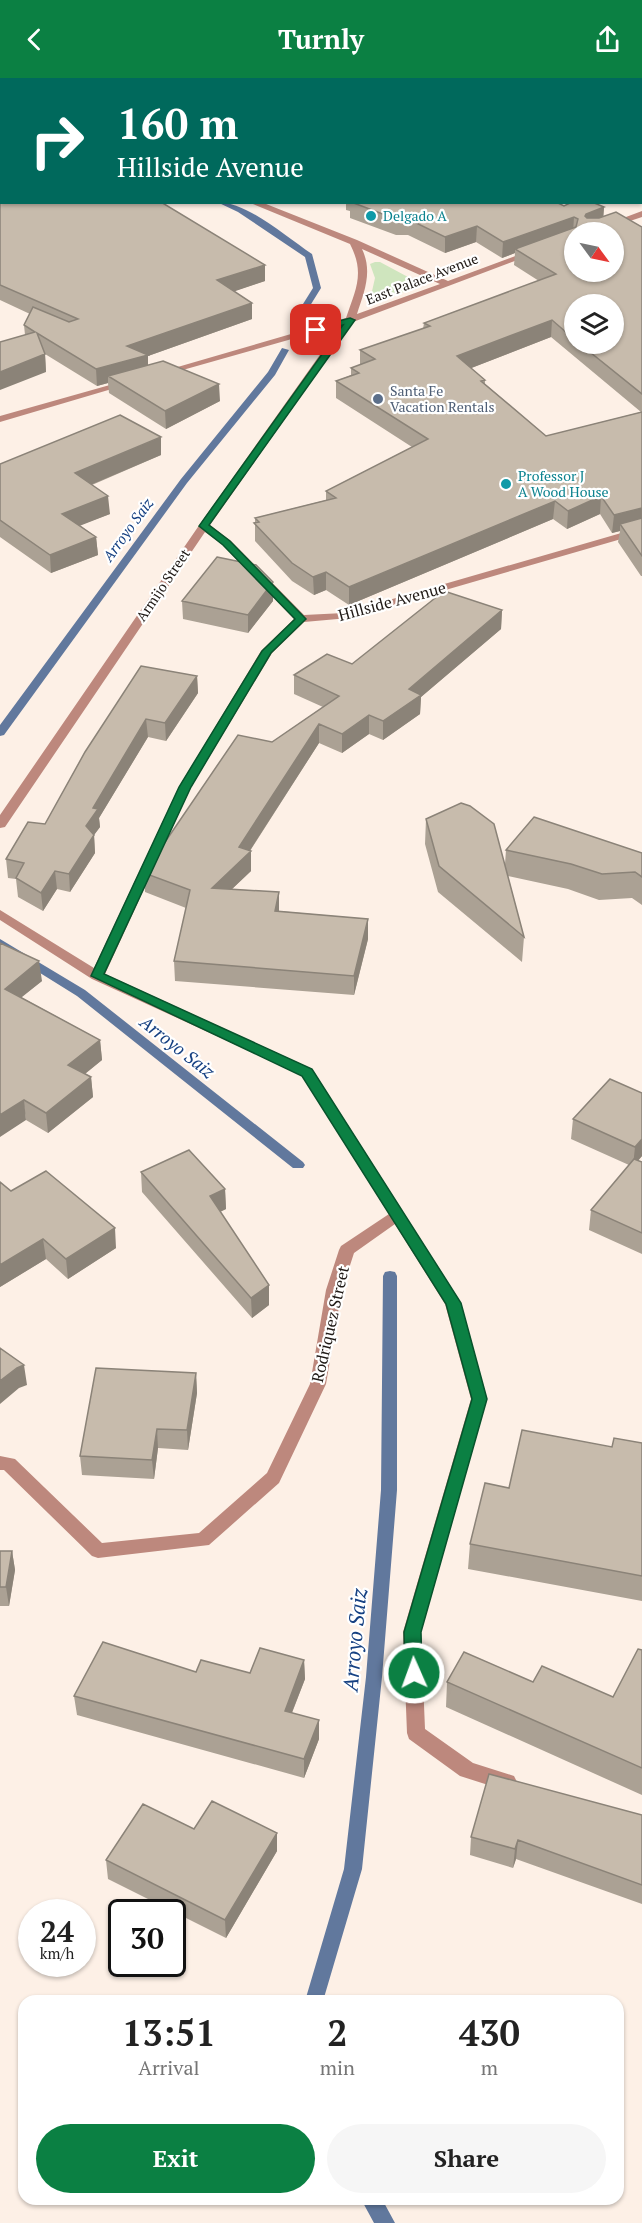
<!DOCTYPE html>
<html lang="en">
<head>
<meta charset="utf-8">
<style>
  :root { --surface:#fff; --page:#f6f6f6; --text:#222; --muted:#767676; --accent:#0b8043 }
  body { margin:0; font-family:"PT Serif",serif; background:var(--page); color:var(--text); height:100vh; display:flex; flex-direction:column; font-size:22px; white-space:nowrap }
  * { box-sizing:border-box; margin:0 }
  p { font-size:20px; color:var(--muted) }
  .icon { flex:none; width:33px; height:33px; fill:none; stroke:currentColor; stroke-width:2; stroke-linecap:round; stroke-linejoin:round }
  .map { position:relative; flex:1; overflow:hidden }
  .drawer { position:absolute; left:18px; top:1917px; width:606px; height:210px; display:flex; flex-direction:column; background:var(--surface); border-radius:18px; box-shadow:0 2px 4px #0004 }
  .drawer>* { flex:none }
  .banner { position:absolute; left:0px; top:0px; width:642px; height:126px; box-shadow:0 2px 4px #0004; background:#00695c; color:#fff; overflow:hidden }
  .needle { width:39px; rotate:123deg }
  .tools { position:absolute; left:564px; top:144px; display:grid; gap:12px }
  .tools a { display:grid; place-items:center; width:60px; height:60px; border-radius:50%; background:var(--surface); box-shadow:0 2px 4px #0004; font-size:30px }
  .speed { position:absolute; left:18px; top:1821px; display:flex; gap:12px; font-size:30px; font-weight:700; text-align:center }
  .speed>* { display:grid; place-content:center; width:78px; height:78px; border-radius:50%; background:var(--surface); box-shadow:0 2px 4px #0004; line-height:1 }
  .speed small { font-size:15px; font-weight:400 }
  .speed .limit { border:3px solid #111; border-radius:9px; background:#fff; color:#111 }
  .pin { position:absolute; display:grid; place-items:center; width:51px; height:51px; color:#fff; margin:-26px; border-radius:12px; box-shadow:0 3px 9px #0006 }
  .me { position:absolute; width:66px; margin:-33px; rotate:358deg; stroke-linejoin:round; filter:drop-shadow(0 0 4px #0008) }
  .turn { display:flex; align-items:center; gap:21px; height:126px; padding:0 18px; font-size:27px }
  .turn .icon { width:78px; height:78px; stroke-width:2.5 }
  .turn b { display:block; font-size:42px; line-height:51px }
  .eta { display:flex; justify-content:space-evenly; align-items:center; height:102px; text-align:center }
  .eta b { font-size:36px; font-weight:600; line-height:42px }
  .button { display:flex; gap:12px; margin-top:auto; padding:12px 18px }
  .button a { flex:1; height:69px; border-radius:36px; background:var(--accent); color:#fff; font-size:24px; font-weight:600; line-height:69px; text-align:center }
  .button a+a { background:var(--page); color:var(--text) }
  header { display:flex; justify-content:space-between; align-items:center; height:78px; padding:0 18px; background:var(--accent); color:#fff; font-size:27px; font-weight:600 }
  .map>svg:first-child { display:block }
  .green { fill:#cfe5be }
  .lines { fill:none; stroke-linecap:round; stroke-linejoin:round }
  .stream { fill:#61789d; fill-rule:evenodd }
  .river { fill:#7da0d7; fill-rule:evenodd }
  .minor { fill:#bd887d; fill-rule:evenodd }
  .wall { fill:#aba194; fill-rule:evenodd }
  .shaded-wall { fill:#8b8378 }
  .building { fill:#c7bbac; stroke:#8b8378; stroke-width:1.5; fill-rule:evenodd }
  .route { fill:#0b8043; stroke:#07532c; stroke-width:1.5 }
  .culture-dot { fill:#0f9aa8; stroke:#fff; stroke-width:2 }
  .service-dot { fill:#5c6f8a; stroke:#fff; stroke-width:2 }
  .labels { text-anchor:middle; stroke-width:4.5; stroke-linejoin:round; paint-order:stroke }
  .far-culture-label { font-size:14px; fill:#0d838f; stroke:#fff; text-anchor:start }
  .far-street-label { font-size:14px; fill:#1f1915; stroke:#fff }
  .far-service-label { font-size:14px; fill:#4e5e75; stroke:#fff; text-anchor:start }
  .far-water-label { font-size:15px; font-style:italic; fill:#154082; stroke:#fff }
  .street-label { font-size:16px; fill:#1f1915; stroke:#fff }
  .water-label { font-size:18px; font-style:italic; fill:#154082; stroke:#fff }
  .near-water-label { font-size:21px; font-style:italic; fill:#154082; stroke:#fff }
</style>
</head>
<body>
<header><svg class="icon" aria-label="back" viewBox="0 0 24 24"><path d="M15 5l-7 7 7 7"/></svg>Turnly<svg class="icon" aria-label="share" viewBox="0 0 24 24"><path d="M12 15V3M7 8l5-5 5 5M5 13v7h14v-7"/></svg></header>
<div class="map">
<svg width="642" height="2145" viewBox="0 0 642 2145">
  <rect width="100%" height="100%" fill="#fdf0e6"/>
  <path class="green" d="M375 184H380L421 206 418 209 372 225 370 222 375 200 370 186Z"/>
  <g class="lines">
    <path class="stream" d="M217 124C248 124 286 159 312 176L321 210 300 244 293 242 313 210 305 179 238 134Z
      M282 270 289 272 275 297 187 405 4 657 0 658V647L181 401 268 294Z
      M0 861 85 912 303 1084 305 1087 303 1090H293L77 918 0 870Z
      M390 1193 395 1194 397 1198V1412L382 1599 362 1791 323 1923H305L344 1791 366 1599 381 1412 383 1198 385 1194Z
      M361 2121H382L395 2145H374Z"/>
    <path class="river" d="M50 0H93L49 2Z
      M2 29V56H0V30Z"/>
    <path class="minor" d="M152 0H161L150 2Z
      M0 28H2V32H0Z
      M0 75H2L0 81Z
      M248 124H261L357 162 448 203 529 173 536 175 353 244 210 447 231 463 304 537 344 535 642 449V455L349 540 304 544 272 575 191 709 105 896 312 991 461 1225 487 1321 421 1554 425 1651 473 1685 514 1698 517 1704 514 1710 507 1713 460 1698 409 1661 407 1655 403 1554 471 1321 445 1226 395 1146 354 1175 342 1212 326 1306 279 1405 209 1467 98 1480 92 1478 4 1392H0V1378L15 1381 102 1465 199 1455 267 1395 310 1306 326 1212 339 1172 341 1168 389 1136 302 997 92 901 0 842V832L94 890 179 709 261 573 294 541 223 467 205 454 5 749 0 750V737L200 446 341 247 165 297 157 295 346 240C356 211 365 195 350 166ZM362 171 440 206 357 236C364 214 373 194 362 171Z
      M642 133V139L597 154H586Z
      M124 303 132 305 0 344V338Z"/>
  </g>
  <path class="wall" d="M642 0V81L640 80V2Z
    M0 85 265 187V203L234 213 252 225V241L148 278V287L220 323 166 351 109 315 108 305 97 308 45 276 46 294 25 257 24 247 30 236 0 222Z
    M346 124H556L564 128 604 129 603 139 642 149V498H641L618 464 620 453 612 455 600 436 567 451 553 441 349 527 326 512 314 517 292 503 255 463V440L326 422V413L412 369 336 320V303L351 297V290L360 287V272L423 251 424 245 539 203 514 187 515 175 502 180 476 164 445 175 408 157H396L350 140V133L346 132ZM574 226 614 266H574ZM551 259 641 334 546 358 485 306V302L471 290Z
    M161 377 92 407 110 436 80 447 96 459 98 477 51 495 0 459V386Z
    M182 523H273L248 555 183 541Z
    M502 532 501 551 421 619 420 636 383 662 369 656 342 675 319 665 250 773 251 793 232 811 279 814V833L368 841V861L354 917 175 903 174 883 186 830 145 814 144 795 272 664 323 629 294 616V597L352 586Z
    M197 598 198 615 166 663 148 659 99 740 100 749 94 757 95 775 70 814 57 811 43 833 18 819 16 801 8 800 6 781 45 746 85 674Z
    M426 741 505 786 506 772 642 775V827L632 820 599 822 568 811 508 798 524 859 522 884 438 814 425 766Z
    M0 865 42 903 21 919 100 962 102 982 85 996 91 999 93 1019 48 1055 26 1042Z
    M610 1001 642 1078 638 1083 642 1084V1176L589 1152 591 1132 629 1087 571 1061 573 1041Z
    M141 1094 225 1111 226 1131 220 1134 269 1207V1227L252 1240 142 1114Z
    M0 1104 11 1113 116 1170 68 1201 46 1181 0 1209Z
    M196 1295 197 1315 188 1372 158 1370 154 1401 82 1397 80 1378Z
    M642 1365V1523L468 1491 470 1466 509 1410 612 1369Z
    M0 1473H12L15 1492 9 1528H0Z
    M642 1572V1717L446 1629 447 1604H533L613 1619Z
    M304 1582 305 1601 292 1635 319 1661 304 1700 77 1637 74 1618 250 1595Z
    M642 1737V1826L516 1781 513 1790 470 1777 471 1759Z
    M194 1751 277 1755V1773L226 1860 108 1801 106 1782Z"/>
  <path class="shaded-wall" d="M604 129 603 145 585 152V138L586 136Z
    M574 139 573 155 515 171V175L502 180 503 164Z
    M477 148 476 164 445 175V159Z
    M265 187V203L218 219 217 202Z
    M252 225V241L148 278V294L108 298V305L97 308 96 291 127 268Z
    M552 242 551 259 456 296 457 278Z
    M45 276 46 294 0 312V294Z
    M219 306 220 323 166 351 165 333Z
    M161 359V377L76 413 75 395Z
    M108 418 110 436 64 454 62 436Z
    M601 418 600 436 567 451 568 433Z
    M555 423 553 441 349 527V509Z
    M642 430V448L620 446V453L612 455 614 437Z
    M96 459 98 477 51 495 50 477Z
    M326 494V512L314 517 313 499Z
    M273 504V523L248 555V537Z
    M502 532 501 551 421 619 420 636 383 662V643L409 611Z
    M197 598 198 615 166 663 165 645Z
    M369 637V656L342 675V656Z
    M146 641 148 659 99 740 100 749 94 757 95 775 70 814 69 796 93 730Z
    M319 646V665L247 777 251 773V793L213 829 212 810Z
    M55 793 57 811 43 833 41 815Z
    M279 814V833H275Z
    M368 841V861L354 917V898Z
    M39 883 42 903 7 931 5 911Z
    M100 962 102 982 71 1007 68 987Z
    M91 999 93 1019 48 1055 46 1035Z
    M24 1022 26 1042 0 1059V1037Z
    M642 1061V1078L633 1088 635 1069Z
    M225 1111 226 1131 211 1138 210 1118Z
    M115 1150 116 1170 68 1201 66 1181Z
    M43 1161 46 1181 0 1209V1187Z
    M269 1207V1227L252 1240 251 1220Z
    M24 1287 27 1307 19 1310 0 1326V1303L17 1290Z
    M196 1295 197 1315 188 1372 187 1352Z
    M157 1351 158 1370 154 1401 152 1382Z
    M12 1473 15 1492 9 1528 6 1509Z
    M304 1582 305 1601 285 1652V1633Z
    M319 1642V1661L304 1700V1681Z
    M277 1755V1773L226 1860 225 1842Z
    M518 1762 516 1781 513 1790 515 1771Z"/>
  <path class="building" d="M177 0H642V65L640 64V2H175Z
    M2 84V124H161L265 187 217 202 252 225 127 268 148 277 96 291 37 255 45 276 0 294V264L35 254 24 247 33 229 69 244 78 241 0 207V85Z
    M351 124H556L564 128 572 124H592L604 129 586 136 585 138 587 140H599L616 134 642 149V316L580 266H614V226H574V261L552 242 457 278 485 302 481 303 546 358 642 334V430L614 437 601 418 568 433 555 423 349 509 326 494 313 499 292 485 254 445 259 444 255 440 336 420 326 413 428 361 336 303 359 295 351 290 375 281 360 272 430 248 424 245 556 196 515 171 576 149 578 141 574 139 503 164 477 148 445 159 408 141H396ZM574 154H614V194H574Z
    M163 283 219 306 165 333 108 298Z
    M120 337 161 359 75 395 108 418 62 436 96 459 50 477 0 442V386Z
    M642 440V478L620 446Z
    M217 479 256 487 273 504 248 537 182 523Z
    M444 513 502 532 409 611 421 617 383 643 369 637 342 656 319 646 239 769 251 773 212 810 279 814 275 833 368 841 354 898 174 883 190 812 144 795 238 657 272 664 339 618 294 597 327 576 352 586Z
    M141 588 197 598 165 645 146 641 93 730 98 731 86 748 94 757 69 796 55 793 41 815 16 800 24 785 6 781 28 744 45 746 85 674Z
    M461 725 470 728 494 746 524 859 439 788 426 741Z
    M534 739 642 775V799L635 794 602 796 571 786 506 772Z
    M0 865 39 883 5 911 100 962 68 987 91 999 46 1035 24 1022 0 1037Z
    M610 1001 642 1015V1061L635 1069 573 1041Z
    M189 1072 225 1111 210 1118 269 1207 251 1220 141 1094Z
    M634 1081 642 1084V1155L591 1132Z
    M46 1093 115 1150 66 1181 43 1161 0 1187V1104L11 1113Z
    M0 1270 24 1287 17 1290 0 1303Z
    M96 1290 196 1295 187 1352 157 1351 152 1382 80 1378Z
    M522 1352 612 1369 614 1360 642 1365V1498L470 1466 485 1405 509 1410Z
    M0 1473H12L6 1509H0Z
    M103 1564 196 1594 201 1582 250 1595 260 1570 304 1582 285 1633 319 1642 304 1681 74 1618Z
    M638 1571 642 1572V1690L447 1604 464 1574 533 1604 542 1588 613 1619Z
    M489 1696 642 1737V1807L518 1762 515 1771 471 1759Z
    M212 1723 277 1755 225 1842 106 1782 143 1726 194 1751Z"/>
  <path class="route" d="M350 240 355 242 209 447 230 463 306 541 271 575 191 709 104 896 312 991 461 1225 487 1321 421 1554 422 1595 420 1600 414 1602 408 1600 405 1595 404 1554 472 1321 446 1226 302 998 91 898 179 709 262 573 295 541 223 467 199 448 343 247 316 254 312 252 313 250Z"/>
  <g class="culture-dot">
    <circle cx="371" cy="138" r="6"/>
    <circle cx="506" cy="406" r="6"/>
  </g>
  <circle class="service-dot" cx="378" cy="321" r="6"/>
  <g class="labels">
    <g class="far-culture-label">
      <text x="383" y="143">Delgado A</text>
      <text x="518" y="403">Professor J<tspan x="518" dy="16">A Wood House</tspan></text>
    </g>
    <g class="far-street-label">
      <text transform="translate(422 201) rotate(-21)" y="5">East Palace Avenue</text>
      <text transform="translate(163 507) rotate(-56)" y="5">Armijo Street</text>
    </g>
    <g class="far-service-label">
      <text x="390" y="318">Santa Fe<tspan x="390" dy="16">Vacation Rentals</tspan></text>
    </g>
    <g class="far-water-label">
      <text transform="translate(128 452) rotate(-54)" y="5">Arroyo Saiz</text>
    </g>
    <g class="street-label">
      <text transform="translate(392 523) rotate(-15)" y="6">Hillside Avenue</text>
      <text transform="translate(330 1246) rotate(-77)" y="6">Rodriquez Street</text>
    </g>
    <g class="water-label">
      <text transform="translate(177 969) rotate(38)" y="6">Arroyo Saiz</text>
    </g>
    <g class="near-water-label">
      <text transform="translate(355 1562) rotate(-85)" y="7">Arroyo Saiz</text>
    </g>
  </g>
</svg>
<div class="tools">
<a><svg class="needle" viewBox="-14 -14 28 28"><path d="M0-13l5 13h-10z" fill="#e53935"/><path d="M0 13l5-13h-10z" fill="#767676"/></svg></a>
<a><svg class="icon" aria-label="layers" viewBox="0 0 24 24"><path d="M12 4l9 5-9 5-9-5zM3 14l9 5 9-5"/></svg></a>
</div>
<div class="speed"><div>24<small>km/h</small></div><div class="limit">30</div></div>
<div class="pin" style="left:316px;top:252px;background:#d93025"><svg class="icon" aria-label="arrive" viewBox="0 0 24 24"><path d="M6 21V4h12l-3 4 3 4H6"/></svg></div>
<svg class="me" style="left:414px;top:1595px" viewBox="-20 -20 40 40"><circle r="17" fill="#0b8043" stroke="#fff" stroke-width="3"/><path d="M0-11L8 9 0 5-8 9z" fill="#fff"/></svg>
<div class="banner">
<div class="turn"><svg class="icon" aria-label="right" viewBox="0 0 24 24"><path d="M7 20v-9h11M14 6l5 5-5 5"/></svg><div><b>160 m</b>Hillside Avenue</div></div>
</div>
<section class="drawer">
<div class="eta">
<div><b>13:51</b><p>Arrival</p></div>
<div><b>2</b><p>min</p></div>
<div><b>430</b><p>m</p></div>
</div>
<div class="button"><a>Exit</a><a>Share</a></div>
</section>
</div>
</body>
</html>
